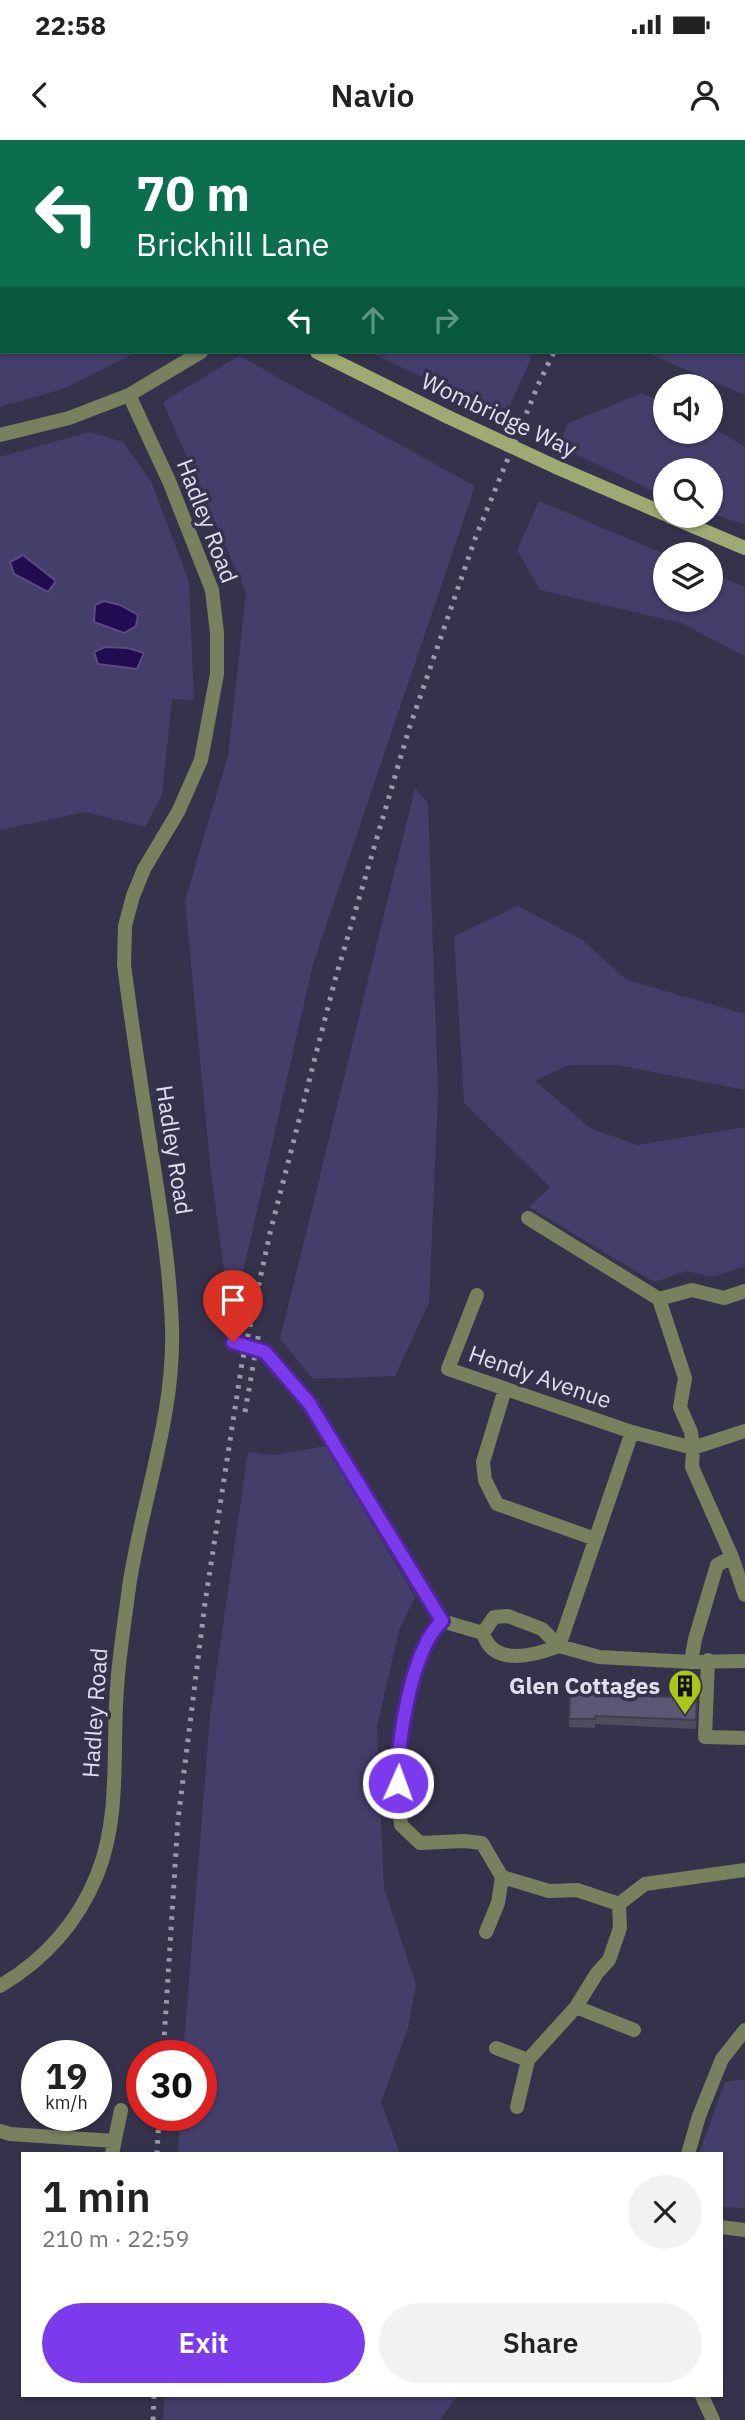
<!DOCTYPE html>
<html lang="en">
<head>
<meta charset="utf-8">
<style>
  :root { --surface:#fff; --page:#f2f2f2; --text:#222; --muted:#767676; --accent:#7c3aed }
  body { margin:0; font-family:"IBM Plex Sans",sans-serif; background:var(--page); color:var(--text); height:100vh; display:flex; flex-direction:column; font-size:26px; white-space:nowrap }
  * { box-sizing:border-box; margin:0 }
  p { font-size:23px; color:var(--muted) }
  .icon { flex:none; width:38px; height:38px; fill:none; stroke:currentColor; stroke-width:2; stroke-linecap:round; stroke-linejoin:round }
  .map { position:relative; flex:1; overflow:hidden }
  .sheet { position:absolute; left:21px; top:2012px; width:702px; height:245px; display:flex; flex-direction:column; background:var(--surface); border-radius:0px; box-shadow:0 2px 5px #0004 }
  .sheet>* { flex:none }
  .guide { position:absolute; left:0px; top:0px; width:746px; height:214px; box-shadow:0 2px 5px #0004; background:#0b6e4f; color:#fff; overflow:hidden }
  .buttons { position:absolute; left:653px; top:234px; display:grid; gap:14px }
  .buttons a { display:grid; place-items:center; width:70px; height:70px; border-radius:50%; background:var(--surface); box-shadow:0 2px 5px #0004; font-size:35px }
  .speed { position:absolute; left:21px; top:1900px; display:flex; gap:14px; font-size:35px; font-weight:700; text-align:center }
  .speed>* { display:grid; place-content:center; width:91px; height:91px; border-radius:50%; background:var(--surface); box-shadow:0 2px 5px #0004; line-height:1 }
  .speed small { font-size:18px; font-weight:400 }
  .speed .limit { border:10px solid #d22; background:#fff; color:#111 }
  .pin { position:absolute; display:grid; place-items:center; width:60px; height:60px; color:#fff; margin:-72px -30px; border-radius:50% 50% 50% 0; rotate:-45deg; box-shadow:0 0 7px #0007 }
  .pin .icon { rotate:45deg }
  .me { position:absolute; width:77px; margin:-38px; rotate:2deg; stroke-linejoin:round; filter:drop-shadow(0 0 5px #0008) }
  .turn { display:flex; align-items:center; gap:24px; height:147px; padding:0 21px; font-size:32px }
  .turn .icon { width:91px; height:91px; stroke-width:2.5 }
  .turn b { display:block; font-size:49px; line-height:60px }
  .lanes { display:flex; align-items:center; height:66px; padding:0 21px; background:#0003; justify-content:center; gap:35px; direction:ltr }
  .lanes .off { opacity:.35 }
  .round { display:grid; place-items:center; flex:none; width:74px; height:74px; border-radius:37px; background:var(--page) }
  .overview { display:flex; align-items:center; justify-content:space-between; height:119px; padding:0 21px }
  h1 { font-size:42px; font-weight:600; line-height:52px }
  .cta { display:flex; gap:14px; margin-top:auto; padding:14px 21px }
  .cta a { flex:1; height:80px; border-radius:42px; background:var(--accent); color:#fff; font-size:28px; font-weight:600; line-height:80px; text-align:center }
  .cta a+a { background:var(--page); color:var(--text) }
  .status { display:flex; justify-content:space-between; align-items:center; height:49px; padding:0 35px; background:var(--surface); direction:ltr }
  .status svg { height:19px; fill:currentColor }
  header { display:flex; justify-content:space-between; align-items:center; height:91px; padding:0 21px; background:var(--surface); font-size:32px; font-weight:600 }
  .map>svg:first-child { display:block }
  .green { fill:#443e6a }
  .water { fill:#210b51; stroke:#5a4b80; stroke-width:2 }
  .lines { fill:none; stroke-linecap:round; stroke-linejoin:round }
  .minor { stroke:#78815e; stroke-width:14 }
  .tertiary { stroke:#78815e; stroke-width:14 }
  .secondary { stroke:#9dab72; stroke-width:14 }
  .rail { stroke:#9a99ac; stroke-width:5; stroke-dasharray:3.5 7; stroke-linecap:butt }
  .secondary-bridge { stroke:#9dab72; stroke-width:14 }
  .wall { fill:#4d4c63 }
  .building { fill:#5a5873; stroke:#3f3e50; stroke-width:2 }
  .route-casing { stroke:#51269a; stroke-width:18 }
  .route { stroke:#7c3aed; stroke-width:12 }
  .labels { text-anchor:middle; stroke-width:7; stroke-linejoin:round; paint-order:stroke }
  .street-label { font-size:23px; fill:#e0dfef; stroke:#35334b }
  .poi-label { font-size:23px; font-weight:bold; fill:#e0dfef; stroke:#35334b; text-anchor:end }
</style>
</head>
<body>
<div class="status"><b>22:58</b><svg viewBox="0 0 49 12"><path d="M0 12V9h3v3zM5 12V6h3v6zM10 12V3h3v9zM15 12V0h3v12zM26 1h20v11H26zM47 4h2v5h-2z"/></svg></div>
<header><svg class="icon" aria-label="back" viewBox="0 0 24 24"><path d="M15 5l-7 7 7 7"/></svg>Navio<svg class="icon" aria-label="person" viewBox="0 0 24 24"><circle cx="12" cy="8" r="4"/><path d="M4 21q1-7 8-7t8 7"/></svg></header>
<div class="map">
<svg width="745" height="2280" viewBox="0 0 745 2280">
  <rect width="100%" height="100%" fill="#35334b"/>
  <path class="green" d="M687 0H745V255L645 212H744V2H686Z
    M0 82 2 212H137L66 248 0 267Z
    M369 212H534L505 276Z
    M239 216 475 346 313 824 231 1185 210 1024 185 761 228 616 246 453 163 262Z
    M642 253 665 263V292H710L711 286 745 307V385L711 373 710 331H665V357L559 306 568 283Z
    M89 292 123 302 151 341 189 442 194 560 172 559 162 655 145 687 85 672 0 690V317Z
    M539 361 667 415H665V460H710L711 433 745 447V516L681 483 540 450 517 410Z
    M415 648 428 663 438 953 429 1163 395 1236 313 1239 280 1199Z
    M518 766 582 800 627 840 745 874V950L617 925H569L535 941 590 988 637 1005 745 987V1126L712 1137 687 1131 654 1142 529 1067 550 1047 464 963 454 796Z
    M326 1306 415 1457 399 1490 377 1587 384 1748 416 1845 408 1888 381 1962 400 2014H178L180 1976H201V1916H183L210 1576 248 1312 274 1315Z
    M745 1939V2068L721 2067V2014H699L725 1942Z
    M165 2256H457L440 2280H163Z"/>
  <path class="water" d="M23 415 56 441 48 452 14 434 10 422Z
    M104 461 120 465 138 475 136 486 124 493 94 482 95 465Z
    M105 507 128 508 144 513 137 529 98 524 94 512Z"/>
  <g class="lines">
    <path class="minor" d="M571 2V0
      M528 1078 659 1159 685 1238 680 1267 691 1292 693 1308 692 1327 732 1417 745 1455
      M477 1155 448 1229 632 1292 693 1308
      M659 1159 692 1150 724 1158 745 1151
      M233 1202 265 1212 309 1263 442 1481 483 1493
      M505 1249 483 1322 485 1340 497 1364 595 1399
      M693 1308 745 1291
      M442 1481C415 1506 401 1583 397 1620 395 1640 399 1664 401 1685L420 1703 464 1701 482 1703 502 1737 549 1751 577 1750 619 1764
      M559 1506C533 1516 493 1527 483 1493L494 1477 508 1476 542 1489 559 1506 599 1517 691 1522 745 1521
      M559 1506 632 1292
      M708 1520 705 1597 745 1598
      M691 1522 695 1499 717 1425 732 1417
      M486 1792 498 1763 502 1737
      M576 1867 634 1890
      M496 1908 528 1920
      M517 1967 528 1920 576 1867 597 1833 609 1820 620 1788 619 1764 645 1744 745 1730
      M0 1991 10 1994 114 2001
      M112 2014 121 1970
      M688 2014 699 1976 722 1919 745 1890
      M721 2087 745 2090
      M702 2256 713 2280"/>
    <path class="tertiary" d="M363 0 366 2
      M146 2 148 0
      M456 2 458 0
      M0 295 69 278 129 255 201 212
      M0 1846C44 1820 78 1782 97 1735 121 1676 112 1610 117 1548 119 1515 125 1480 129 1447 142 1360 175 1276 172 1187 170 1133 162 1080 154 1027 143 960 133 892 124 825L125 786 133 756 144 729 178 672 201 620 217 534V493L212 450 169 341 129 255"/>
    <path class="secondary" d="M0 34 2 35
      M317 212 448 277
      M556 327 665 374
      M669 376 745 408"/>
    <path class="rail" d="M668 2 669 0
      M245 1272 259 1192
      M163 1916 178 1680 205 1463 242 1223 270 1093 335 840 409 589 475 399 538 245 554 212
      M157 2014 159 1976
      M153 2280 154 2256"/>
    <path class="secondary-bridge" d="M448 277 556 327"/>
  </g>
  <path class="wall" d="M570 1552 670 1557 697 1556 696 1589 595 1584V1588L569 1587Z"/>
  <path class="building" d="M570 1552 670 1557 671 1555 697 1556 696 1580 595 1576V1579H569Z"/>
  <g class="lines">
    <g class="route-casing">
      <path id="route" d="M233 1202 265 1212 309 1263 442 1481C412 1508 396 1604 398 1643"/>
    </g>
    <use href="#route" class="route"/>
  </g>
  <defs>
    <g id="building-pin" transform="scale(1.75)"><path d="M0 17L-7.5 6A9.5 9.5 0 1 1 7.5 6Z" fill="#abc615" stroke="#35334b"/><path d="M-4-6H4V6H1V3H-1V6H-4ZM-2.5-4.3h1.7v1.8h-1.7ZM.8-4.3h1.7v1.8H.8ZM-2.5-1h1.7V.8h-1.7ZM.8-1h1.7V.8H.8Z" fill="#111"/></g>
  </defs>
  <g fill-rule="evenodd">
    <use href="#building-pin" x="685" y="1546"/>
  </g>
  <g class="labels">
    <g class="street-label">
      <text transform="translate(499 275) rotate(25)" y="8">Wombridge Way</text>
      <text transform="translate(207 381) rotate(69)" y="8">Hadley Road</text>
      <text transform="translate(174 1010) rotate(81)" y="8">Hadley Road</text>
      <text transform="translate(540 1237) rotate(19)" y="8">Hendy Avenue</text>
      <text transform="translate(95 1573) rotate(-86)" y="8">Hadley Road</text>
    </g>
    <g class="poi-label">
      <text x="660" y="1554">Glen Cottages</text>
    </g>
  </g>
</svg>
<div class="buttons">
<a><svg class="icon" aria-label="sound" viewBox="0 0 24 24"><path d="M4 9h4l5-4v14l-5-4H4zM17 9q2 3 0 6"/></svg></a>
<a><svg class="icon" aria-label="search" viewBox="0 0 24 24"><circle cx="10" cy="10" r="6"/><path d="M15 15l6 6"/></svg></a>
<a><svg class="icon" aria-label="layers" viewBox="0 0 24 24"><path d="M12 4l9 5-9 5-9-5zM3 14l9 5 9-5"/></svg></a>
</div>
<div class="speed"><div>19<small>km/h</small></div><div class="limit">30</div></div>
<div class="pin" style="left:233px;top:1202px;background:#d93025"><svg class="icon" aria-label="arrive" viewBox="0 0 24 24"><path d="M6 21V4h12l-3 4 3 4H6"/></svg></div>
<svg class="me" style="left:398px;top:1643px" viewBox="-20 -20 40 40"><circle r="17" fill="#7c3aed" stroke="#fff" stroke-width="3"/><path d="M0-11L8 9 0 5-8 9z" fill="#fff"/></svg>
<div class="guide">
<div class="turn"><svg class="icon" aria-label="left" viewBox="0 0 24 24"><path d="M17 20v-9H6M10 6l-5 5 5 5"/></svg><div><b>70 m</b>Brickhill Lane</div></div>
<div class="lanes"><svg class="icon" aria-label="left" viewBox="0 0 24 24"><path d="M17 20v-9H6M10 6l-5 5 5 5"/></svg><svg class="icon off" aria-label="ahead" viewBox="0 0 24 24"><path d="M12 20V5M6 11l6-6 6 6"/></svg><svg class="icon off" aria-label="right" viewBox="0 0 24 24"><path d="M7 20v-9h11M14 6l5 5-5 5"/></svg></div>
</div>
<section class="sheet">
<div class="overview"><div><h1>1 min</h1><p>210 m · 22:59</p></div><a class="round"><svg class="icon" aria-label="close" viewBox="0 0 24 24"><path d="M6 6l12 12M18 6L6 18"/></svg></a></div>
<div class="cta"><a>Exit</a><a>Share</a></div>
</section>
</div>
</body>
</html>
